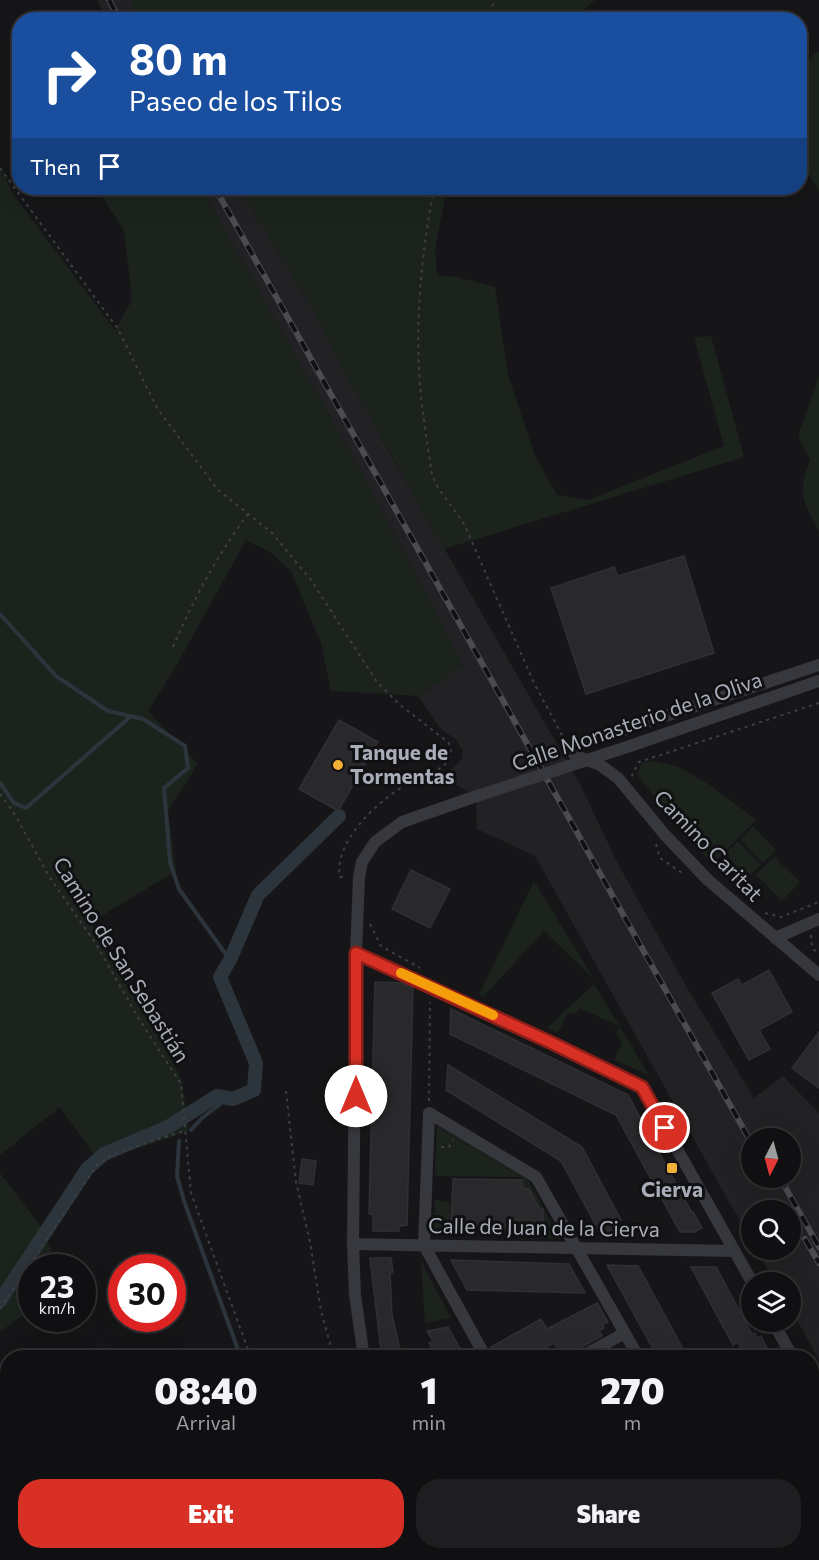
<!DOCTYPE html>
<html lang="en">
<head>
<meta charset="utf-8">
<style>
  :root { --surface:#101012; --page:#1e1e20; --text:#f1f3f6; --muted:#9c9d9f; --line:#303032; --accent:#d93025 }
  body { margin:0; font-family:Commissioner,sans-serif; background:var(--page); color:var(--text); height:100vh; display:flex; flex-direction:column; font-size:22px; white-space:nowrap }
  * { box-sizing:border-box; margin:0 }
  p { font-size:20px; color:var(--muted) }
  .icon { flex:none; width:33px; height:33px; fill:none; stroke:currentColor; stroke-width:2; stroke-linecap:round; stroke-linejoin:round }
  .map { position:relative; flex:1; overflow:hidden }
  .panel { position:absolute; left:0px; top:1350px; width:819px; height:210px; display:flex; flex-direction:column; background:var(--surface); border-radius:24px 24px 0 0; box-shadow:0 6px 24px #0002,0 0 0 2px var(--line) }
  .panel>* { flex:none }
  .guide { position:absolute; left:12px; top:12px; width:795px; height:183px; border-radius:24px; box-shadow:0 6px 24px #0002,0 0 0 2px var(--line); background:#1a4fa0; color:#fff; overflow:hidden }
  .needle { width:39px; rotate:186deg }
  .fabs { position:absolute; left:741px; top:1128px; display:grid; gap:12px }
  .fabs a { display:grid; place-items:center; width:60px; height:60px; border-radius:50%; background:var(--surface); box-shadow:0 6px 24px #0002,0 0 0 2px var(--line); font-size:30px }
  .speed { position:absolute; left:18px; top:1254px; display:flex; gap:12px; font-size:30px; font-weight:700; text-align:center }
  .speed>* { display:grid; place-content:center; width:78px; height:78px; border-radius:50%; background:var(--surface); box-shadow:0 6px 24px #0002,0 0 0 2px var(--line); line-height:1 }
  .speed small { font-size:15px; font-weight:400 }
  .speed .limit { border:9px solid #d22; background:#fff; color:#111 }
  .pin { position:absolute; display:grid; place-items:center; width:51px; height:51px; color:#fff; margin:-26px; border:3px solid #fff; border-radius:50%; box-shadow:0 2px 6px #0007 }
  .me { position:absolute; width:66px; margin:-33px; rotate:0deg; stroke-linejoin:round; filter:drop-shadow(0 0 4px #0008) }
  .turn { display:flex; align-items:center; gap:21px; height:126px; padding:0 18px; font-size:27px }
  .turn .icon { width:78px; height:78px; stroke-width:2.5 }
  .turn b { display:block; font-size:42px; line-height:51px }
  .then { display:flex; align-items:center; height:57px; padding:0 18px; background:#0003; gap:12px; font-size:22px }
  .eta { display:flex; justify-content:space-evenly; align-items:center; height:102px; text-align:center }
  .eta b { font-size:36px; font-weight:800; line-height:42px }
  .action { display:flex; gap:12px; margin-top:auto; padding:12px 18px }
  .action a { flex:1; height:69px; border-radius:24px; background:var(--accent); color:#fff; font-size:24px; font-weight:800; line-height:69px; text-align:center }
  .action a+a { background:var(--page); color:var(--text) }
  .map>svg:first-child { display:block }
  .built { fill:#222225; fill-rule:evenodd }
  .green { fill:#1c231d }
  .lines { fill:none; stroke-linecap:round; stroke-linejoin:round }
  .stream { stroke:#2c353c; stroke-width:4 }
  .canal { stroke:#2c353c; stroke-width:14 }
  .building { fill:#29292c; stroke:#303034; stroke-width:1.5 }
  .path { stroke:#3d3f44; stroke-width:2; stroke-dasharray:3 4.5; stroke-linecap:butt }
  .street { stroke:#37383d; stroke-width:12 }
  .rail-casing { stroke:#4a4c52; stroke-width:6 }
  .rail { stroke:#111113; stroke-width:4; stroke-dasharray:11; stroke-linecap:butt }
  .street-bridge { stroke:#37383d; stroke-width:12 }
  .route-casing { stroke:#8d1f18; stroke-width:15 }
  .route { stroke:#d93025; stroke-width:10 }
  .slow { stroke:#f59e0b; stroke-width:10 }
  .poi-dot { fill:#f2b134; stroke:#111113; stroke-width:2 }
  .labels { text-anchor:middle; stroke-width:6; stroke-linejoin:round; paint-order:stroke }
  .street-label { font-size:21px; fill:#a8adb8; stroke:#111113 }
  .poi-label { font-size:21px; font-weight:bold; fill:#a8adb8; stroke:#111113; text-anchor:start }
</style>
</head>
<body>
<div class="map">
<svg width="819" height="1560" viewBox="0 0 819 1560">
  <rect width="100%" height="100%" fill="#161618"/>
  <path class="built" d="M97 0H130L141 19H107Z
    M201 188H239L309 303 386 447 581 786 618 864 686 986 754 1098 783 1076 819 1113V1360L791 1309 790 1282H775L756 1250H790V1210H752L751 1241 535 856 477 829 476 797 441 775 451 770 462 759 463 751 456 740 440 728 418 696 463 665 368 484ZM752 1138H790V1178H752Z"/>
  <path class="green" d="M130 0H595L572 20H141Z
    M819 51V191L800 160V66Z
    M0 166 13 194 115 330 132 300 124 230 96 188H201L368 484 463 665 418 696 331 691 321 643 291 571 270 552 246 540 176 666 148 711 198 764 168 810 176 871 91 922 141 1000 182 1081 189 1131 99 1161 60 1107 0 1155Z
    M239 188H447L435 248 437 275 457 277 495 287 508 375 535 456 557 495 588 500 724 446 694 337 711 336 744 457 444 549 335 355 309 303Z
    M819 376V532C803 501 797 494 810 460L798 436Z
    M654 761 679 767 710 785 756 820 712 864 670 817 637 775 642 763Z
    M753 826 776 850 763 863 740 839Z
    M738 841 761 865 748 877 725 854Z
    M774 857 800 882 782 901 756 875Z
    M534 881 594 979 544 931 483 997 479 995Z
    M594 984 649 1075 614 1060 622 1043 616 1033 619 1026 579 1008 576 1014 568 1013 565 1017 558 1033 547 1028Z
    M437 1126 528 1180 560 1239 536 1238V1231L543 1230V1209H540L529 1188H522V1177L435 1176Z
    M0 1173 41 1227 59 1267 32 1268 31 1309 0 1332Z
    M435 1200 450 1202V1227L456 1228 455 1235H438L434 1232Z
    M421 1261 451 1318 425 1323Z
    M7 1482 8 1552 148 1553 150 1560H0V1483Z
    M182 1553H324L330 1560H161Z"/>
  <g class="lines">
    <path class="stream" d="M0 614 56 676 108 711 143 719 185 746 188 768 164 788 170 862 179 889 230 960
      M0 783 14 803 26 808 130 717
      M191 1130 202 1118 228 1098
      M179 1141 177 1176 184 1201 241 1358
      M0 1500 8 1499
      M134 1552 136 1560"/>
    <path class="canal" d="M0 1301 87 1169 104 1154 168 1127 217 1096 233 1099 254 1090 256 1063 220 977 230 960 258 895 339 816"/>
  </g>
  <path class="building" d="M684 556 714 653 586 694 551 588 614 567 618 576Z
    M339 720 378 742 338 811 299 789Z
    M411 870 450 889 430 928 392 909Z
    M769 970 792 1012 759 1030 770 1049 749 1060 712 993 738 979 742 985Z
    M375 982 401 983 413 988 407 1225 399 1226V1231H373V1215L369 1214Z
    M451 1009 628 1095 692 1213 693 1212 702 1228 695 1232H680L616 1115 450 1034Z
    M819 1032V1088L792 1068Z
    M448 1065 582 1147 621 1220 617 1222 622 1231H599L561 1161 446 1090Z
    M302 1159 316 1161 313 1185 299 1183Z
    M453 1179 522 1180V1188L529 1189 540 1210 543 1209V1230L451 1227Z
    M370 1258H391L393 1272 390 1273 392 1315 402 1358H382Z
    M451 1260 569 1264 585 1293 467 1290Z
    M607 1265 638 1266 688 1358H658Z
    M691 1267H716L752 1334 755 1333 757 1338 761 1336 772 1358H746L738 1342 733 1345Z
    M597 1303 608 1322 602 1325 604 1328 599 1331 602 1336 573 1352 570 1347 560 1353 554 1343 527 1358H497L491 1347 541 1319 547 1329Z
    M448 1327 457 1343 465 1358H438L429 1343 433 1341 427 1331Z"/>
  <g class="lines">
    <path class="path" d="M486 20 495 0
      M0 168 118 329 157 408 217 489 272 533 311 580 377 682 399 704 449 743C450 748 452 752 450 757 444 772 420 776 408 784 379 799 333 842 340 877H347
      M434 188C423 245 416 307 419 366 420 403 427 439 432 475L437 486 464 524 534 683 564 739
      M173 647C193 600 217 555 248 514
      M633 776 632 775 639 762 819 703
      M0 794 14 813 50 878 96 944 139 1019 181 1084 191 1193 251 1358
      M656 844 660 858 685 875
      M765 913 781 917 819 902
      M370 924 381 946 420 968
      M811 935 812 948 819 954
      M286 1091 296 1182 310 1242 321 1311 334 1358
      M429 1101 430 1002
      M441 1147H449L453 1140
      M745 1293 752 1305
      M0 1309 97 1165 113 1154 184 1131
      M812 1375 815 1381
      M812 1419 814 1417 819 1427
      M0 1492 8 1490
      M347 1552 353 1560
      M420 1552 424 1560
      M535 1560 543 1555"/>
    <path class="street" d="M819 665 569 748 576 756 600 765 618 778 665 835 708 880 819 975
      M630 746 819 681
      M775 938 819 919
      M356 953 554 1044 642 1087 752 1282
      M353 1244 735 1251
      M773 1322 793 1358
      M364 1358 355 1295 353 1244 356 953 359 877 362 862 375 842 402 822 468 799
      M486 1358 424 1245 429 1113 536 1177 639 1358
      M579 1358 625 1333
      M812 1392 819 1406
      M436 1552 441 1560
      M555 1552 560 1560
      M591 1552 595 1560
      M747 1552 751 1560"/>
    <g class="rail-casing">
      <path id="rail" d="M109 0 120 20
        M215 188 752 1144
        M780 1178 819 1247
        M805 1239 819 1263"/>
    </g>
    <use href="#rail" class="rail"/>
    <path class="street-bridge" d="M468 799 630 746"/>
  </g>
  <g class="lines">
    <g class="route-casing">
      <path id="route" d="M356 1096V953L554 1044 642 1087 665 1128"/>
    </g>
    <use href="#route" class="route"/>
    <path class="slow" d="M401 973 493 1015"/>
  </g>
  <g class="poi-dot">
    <circle cx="338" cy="765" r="6"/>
    <rect x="666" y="1162" width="12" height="12" rx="3"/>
  </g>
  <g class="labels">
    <g class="street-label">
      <text transform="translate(637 722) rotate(-19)" y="7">Calle Monasterio de la Oliva</text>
      <text transform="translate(708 846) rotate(46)" y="7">Camino Caritat</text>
      <text transform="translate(121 960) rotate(58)" y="7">Camino de San Sebastián</text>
      <text transform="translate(544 1228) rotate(1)" y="7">Calle de Juan de la Cierva</text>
    </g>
    <g class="poi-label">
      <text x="350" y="760">Tanque de<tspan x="350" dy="24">Tormentas</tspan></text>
      <text x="672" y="1197" text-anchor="middle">Cierva</text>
    </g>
  </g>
</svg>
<div class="fabs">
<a><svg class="needle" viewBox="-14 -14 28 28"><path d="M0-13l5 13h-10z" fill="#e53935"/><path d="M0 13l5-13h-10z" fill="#9c9d9f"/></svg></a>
<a><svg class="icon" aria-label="search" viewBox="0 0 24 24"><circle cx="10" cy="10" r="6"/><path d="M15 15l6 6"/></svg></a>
<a><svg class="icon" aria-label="layers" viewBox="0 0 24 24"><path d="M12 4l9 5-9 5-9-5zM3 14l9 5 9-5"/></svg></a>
</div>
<div class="speed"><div>23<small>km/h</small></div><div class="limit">30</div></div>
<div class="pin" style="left:665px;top:1128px;background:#d93025"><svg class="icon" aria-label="arrive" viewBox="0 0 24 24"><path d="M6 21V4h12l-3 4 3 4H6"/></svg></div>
<svg class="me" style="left:356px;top:1096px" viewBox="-20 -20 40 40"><circle r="19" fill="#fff"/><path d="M0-13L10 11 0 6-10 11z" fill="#d93025"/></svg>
<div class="guide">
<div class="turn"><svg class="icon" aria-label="right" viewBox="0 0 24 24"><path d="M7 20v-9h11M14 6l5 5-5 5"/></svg><div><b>80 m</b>Paseo de los Tilos</div></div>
<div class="then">Then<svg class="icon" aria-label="arrive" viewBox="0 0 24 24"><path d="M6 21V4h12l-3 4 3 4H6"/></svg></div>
</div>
<section class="panel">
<div class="eta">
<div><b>08:40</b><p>Arrival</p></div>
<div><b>1</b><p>min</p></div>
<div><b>270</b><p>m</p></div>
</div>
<div class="action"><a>Exit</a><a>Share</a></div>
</section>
</div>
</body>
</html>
